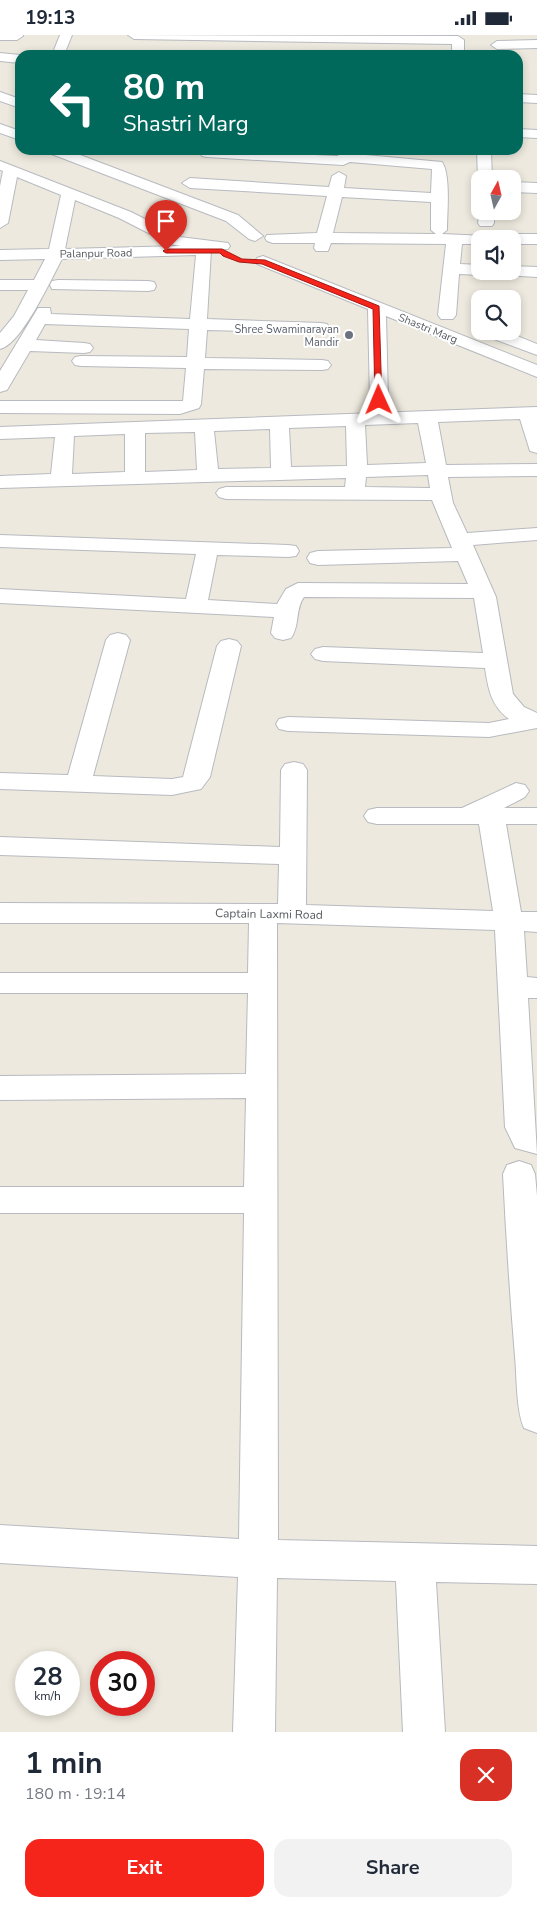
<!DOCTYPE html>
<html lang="en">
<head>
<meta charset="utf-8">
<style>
  :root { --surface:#fff; --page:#f2f2f3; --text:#1f2937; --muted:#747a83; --accent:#f6251b }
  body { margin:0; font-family:"Nunito Sans",sans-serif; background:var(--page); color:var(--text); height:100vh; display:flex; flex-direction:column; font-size:19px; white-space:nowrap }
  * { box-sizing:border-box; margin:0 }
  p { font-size:16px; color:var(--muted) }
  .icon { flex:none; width:28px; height:28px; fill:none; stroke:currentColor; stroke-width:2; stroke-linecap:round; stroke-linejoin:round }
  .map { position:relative; height:1697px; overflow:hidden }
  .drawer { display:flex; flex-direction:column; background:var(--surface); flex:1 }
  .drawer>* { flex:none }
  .guide { position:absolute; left:15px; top:15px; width:508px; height:105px; border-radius:15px; box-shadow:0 2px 8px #0003; background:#00695c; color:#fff; overflow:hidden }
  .needle { width:32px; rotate:8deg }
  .tools { position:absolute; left:471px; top:135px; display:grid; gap:10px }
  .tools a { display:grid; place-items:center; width:50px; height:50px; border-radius:10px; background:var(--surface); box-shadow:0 2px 8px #0003; font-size:25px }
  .speed { position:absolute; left:15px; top:1616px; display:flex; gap:10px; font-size:25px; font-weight:700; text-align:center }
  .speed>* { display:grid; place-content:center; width:65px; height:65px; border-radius:50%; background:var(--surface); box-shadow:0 2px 8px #0003; line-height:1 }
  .speed small { font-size:12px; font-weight:400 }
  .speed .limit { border:8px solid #d22; background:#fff; color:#111 }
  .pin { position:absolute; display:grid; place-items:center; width:42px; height:42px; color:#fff; margin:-51px -21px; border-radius:50% 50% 50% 0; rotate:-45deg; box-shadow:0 0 5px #0007 }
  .pin .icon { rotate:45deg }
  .me { position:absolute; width:55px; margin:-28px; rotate:359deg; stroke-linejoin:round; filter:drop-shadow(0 0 4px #0008) }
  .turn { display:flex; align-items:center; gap:18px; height:105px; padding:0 25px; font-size:22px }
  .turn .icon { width:65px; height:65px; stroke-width:2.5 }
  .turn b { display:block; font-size:35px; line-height:42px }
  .round { display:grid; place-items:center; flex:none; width:52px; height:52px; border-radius:15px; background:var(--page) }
  .summary { display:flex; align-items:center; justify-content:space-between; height:85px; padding:0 25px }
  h1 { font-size:30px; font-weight:700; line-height:38px }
  .cta { display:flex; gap:10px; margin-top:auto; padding:10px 25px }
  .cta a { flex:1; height:58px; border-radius:15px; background:var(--accent); color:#fff; font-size:20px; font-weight:700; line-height:58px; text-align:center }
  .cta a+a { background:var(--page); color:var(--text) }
  .status { display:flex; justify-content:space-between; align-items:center; height:35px; padding:0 25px; background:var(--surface); direction:ltr }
  .status svg { height:14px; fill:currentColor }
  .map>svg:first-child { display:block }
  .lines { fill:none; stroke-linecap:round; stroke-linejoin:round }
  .minor-casing { stroke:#b7babf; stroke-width:2 }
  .minor { fill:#fff; fill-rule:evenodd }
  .route { fill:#f6251b; stroke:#a01812 }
  .worship-dot { fill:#6b7280; stroke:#fff; stroke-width:2 }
  .labels { text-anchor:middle; stroke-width:4; stroke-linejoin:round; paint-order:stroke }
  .far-street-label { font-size:11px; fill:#585c61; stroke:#fff }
  .far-worship-label { font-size:11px; fill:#5b616d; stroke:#fff; text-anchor:end }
  .street-label { font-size:12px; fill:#585c61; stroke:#fff }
</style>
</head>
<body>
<div class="status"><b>19:13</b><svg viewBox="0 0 49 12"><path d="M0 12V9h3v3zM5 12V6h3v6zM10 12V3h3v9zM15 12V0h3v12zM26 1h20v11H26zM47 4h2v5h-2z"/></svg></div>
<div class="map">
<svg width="537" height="1697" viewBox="0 0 537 1697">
  <rect width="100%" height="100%" fill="#ede9de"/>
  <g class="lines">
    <g class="minor-casing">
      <path id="minor" d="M0 0H23V1L17 5H0Z
        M60 0H72L64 20H52Z
        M128 0 458 1 464 5V20H452V9L134 4Z
        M537 5V13L497 14 491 10 497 6Z
        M0 18 20 20V28L0 26Z
        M0 57 20 64V73L0 66Z
        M518 59 537 60V68L518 67Z
        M0 89 20 96V105L0 98Z
        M518 94 537 95V103L518 102Z
        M47 115H67L238 180 263 201 255 206 249 204 226 186 49 118Z
        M202 115 337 121 344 118 442 127C451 140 447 178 447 195L442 199 486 201 488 204H480V209H462L460 229 480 230V236H487L480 240 459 239 456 280 453 284H441L438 280 446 209 331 208 328 216H316L314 213 315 208H273L267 206 265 203 267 200 317 198 327 161 190 153 182 148 190 143 329 152 332 141 339 137 346 141 344 153 431 158 432 134 350 127 343 130 207 122 202 121 200 118ZM342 162 431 167V195L436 199 333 198Z
        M477 115 491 116 492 144H480V147L478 144Z
        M0 126 131 177 180 202 228 208 230 211 228 214 211 215 207 284 321 288 327 289 330 293 327 297 321 298 207 295 205 323 322 325 328 326 331 330 328 334 322 335 204 334 201 369 199 373 180 379 0 378V366H183L186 333 81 331 75 330 72 326 75 322 81 321 187 322 189 294 45 289 36 305 84 308 90 309 93 313 90 317 84 318 30 316 7 355 0 357V336L38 273H50L51 279 190 284 196 220 62 224C51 244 22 309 0 314V298L14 281 28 255H0V245H34L45 224 0 225V215L49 214 61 160 17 142 8 188 0 193V151L3 136 0 135ZM75 165 119 183 170 209 181 211 65 214Z
        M512 147 537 148V158L512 157Z
        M480 173V176H494V188L492 191H480L478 188Z
        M512 199H537V209H512V204H504Z
        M263 221 537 330V342L386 281 388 365 386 369H372L370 365 368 274 257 229 255 226 257 223Z
        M512 231 537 232V242L506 240 504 236H512Z
        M58 245 148 246 154 247 156 251 154 255 148 256 52 254 50 250 52 246Z
        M480 296H505L537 309V320L483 300Z
        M537 372V418L530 416 520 384 438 387 446 430 537 429V441L448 442 453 468 467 498 537 493V505L473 510 496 562 513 659 524 672 537 678V693L489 702 288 696 279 694 276 689 279 684 288 682 489 688 509 684C491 671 488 653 485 633L323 626 315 624 311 619 315 614 323 612 483 618 474 563 304 562C295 574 300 591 291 603L283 605 275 603 271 598 274 582 0 568V554L186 564 196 519 0 512V500L288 510 296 511 299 516 296 521 288 522 217 520 208 565 277 569 286 554 298 548 468 549 458 526 318 530 310 528 307 523 310 518 318 516 452 513 432 465 226 464 219 462 216 458 219 454 226 452H345L346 443 0 453V441L51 439 55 402 0 404V392ZM418 388 426 428 367 430 365 390ZM346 391 347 431 291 432 289 393ZM270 394 271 433 218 434 214 396ZM195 397 197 435 145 437V398ZM125 399V437L72 439 74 401ZM428 440 430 453 365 452 366 442Z
        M118 598 126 600 130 605 93 741 172 744 183 742 217 611 221 606 229 604 237 606 241 611 210 742 201 754 172 760 0 754V738L68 740 106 605 110 600Z
        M294 727 303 729 307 735 306 870 493 876 479 789H377L368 787 364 781 368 775 377 773H462L516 748 525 750 529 756 525 762 504 773H537V789H506L521 877H537V897L524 896 527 942 537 943V963H528L537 1119 515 1113 505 1092 495 895 277 888 278 1505 537 1511V1549L436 1547 445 1697H403L396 1546 277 1543 275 1697H233L238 1542 0 1528V1490L239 1504 244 1178H0V1152H244L246 1063 0 1065V1041L246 1039 248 958H0V938H248L249 888H0V868L278 869 279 829 0 820V802L280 812 281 735 285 729Z
        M519 1126 531 1130 535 1139 537 1161V1398L524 1393C516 1375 517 1342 515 1322 510 1261 506 1200 503 1139L507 1130Z"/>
    </g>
    <use href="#minor" class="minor"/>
  </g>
  <path class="route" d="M222 214 242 224 265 225 379 271 382 367 375 365 373 274 262 229 239 227 223 221 220 218H166L163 216 166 214Z"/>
  <circle class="worship-dot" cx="349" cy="300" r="5"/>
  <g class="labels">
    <g class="far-street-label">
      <text transform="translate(96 218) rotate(-1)" y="4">Palanpur Road</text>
      <text transform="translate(428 293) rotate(22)" y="4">Shastri Marg</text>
    </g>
    <g class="far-worship-label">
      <text x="339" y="298">Shree Swaminarayan<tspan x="339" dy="13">Mandir</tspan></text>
    </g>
    <g class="street-label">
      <text transform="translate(269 879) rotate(1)" y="4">Captain Laxmi Road</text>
    </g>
  </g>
</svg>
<div class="tools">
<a><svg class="needle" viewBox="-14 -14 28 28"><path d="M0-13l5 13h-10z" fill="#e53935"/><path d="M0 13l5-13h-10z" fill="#747a83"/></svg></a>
<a><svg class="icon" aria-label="sound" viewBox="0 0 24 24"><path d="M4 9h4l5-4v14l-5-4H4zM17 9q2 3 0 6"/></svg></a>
<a><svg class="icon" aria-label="search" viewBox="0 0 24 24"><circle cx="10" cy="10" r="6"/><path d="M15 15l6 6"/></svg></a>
</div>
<div class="speed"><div>28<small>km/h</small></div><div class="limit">30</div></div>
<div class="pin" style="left:166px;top:216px;background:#d93025"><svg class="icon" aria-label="arrive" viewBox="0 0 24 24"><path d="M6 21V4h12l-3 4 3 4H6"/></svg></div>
<svg class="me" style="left:379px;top:365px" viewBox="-20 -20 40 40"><path d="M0-17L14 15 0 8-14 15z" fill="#f6251b" stroke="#fff" stroke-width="4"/></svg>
<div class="guide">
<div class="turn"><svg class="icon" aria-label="left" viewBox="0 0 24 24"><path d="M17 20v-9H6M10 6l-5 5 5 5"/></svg><div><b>80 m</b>Shastri Marg</div></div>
</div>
</div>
<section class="drawer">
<div class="summary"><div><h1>1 min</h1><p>180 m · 19:14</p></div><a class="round" style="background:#d93025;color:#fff"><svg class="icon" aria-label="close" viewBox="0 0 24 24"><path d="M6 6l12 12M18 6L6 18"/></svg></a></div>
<div class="cta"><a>Exit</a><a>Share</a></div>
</section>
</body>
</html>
